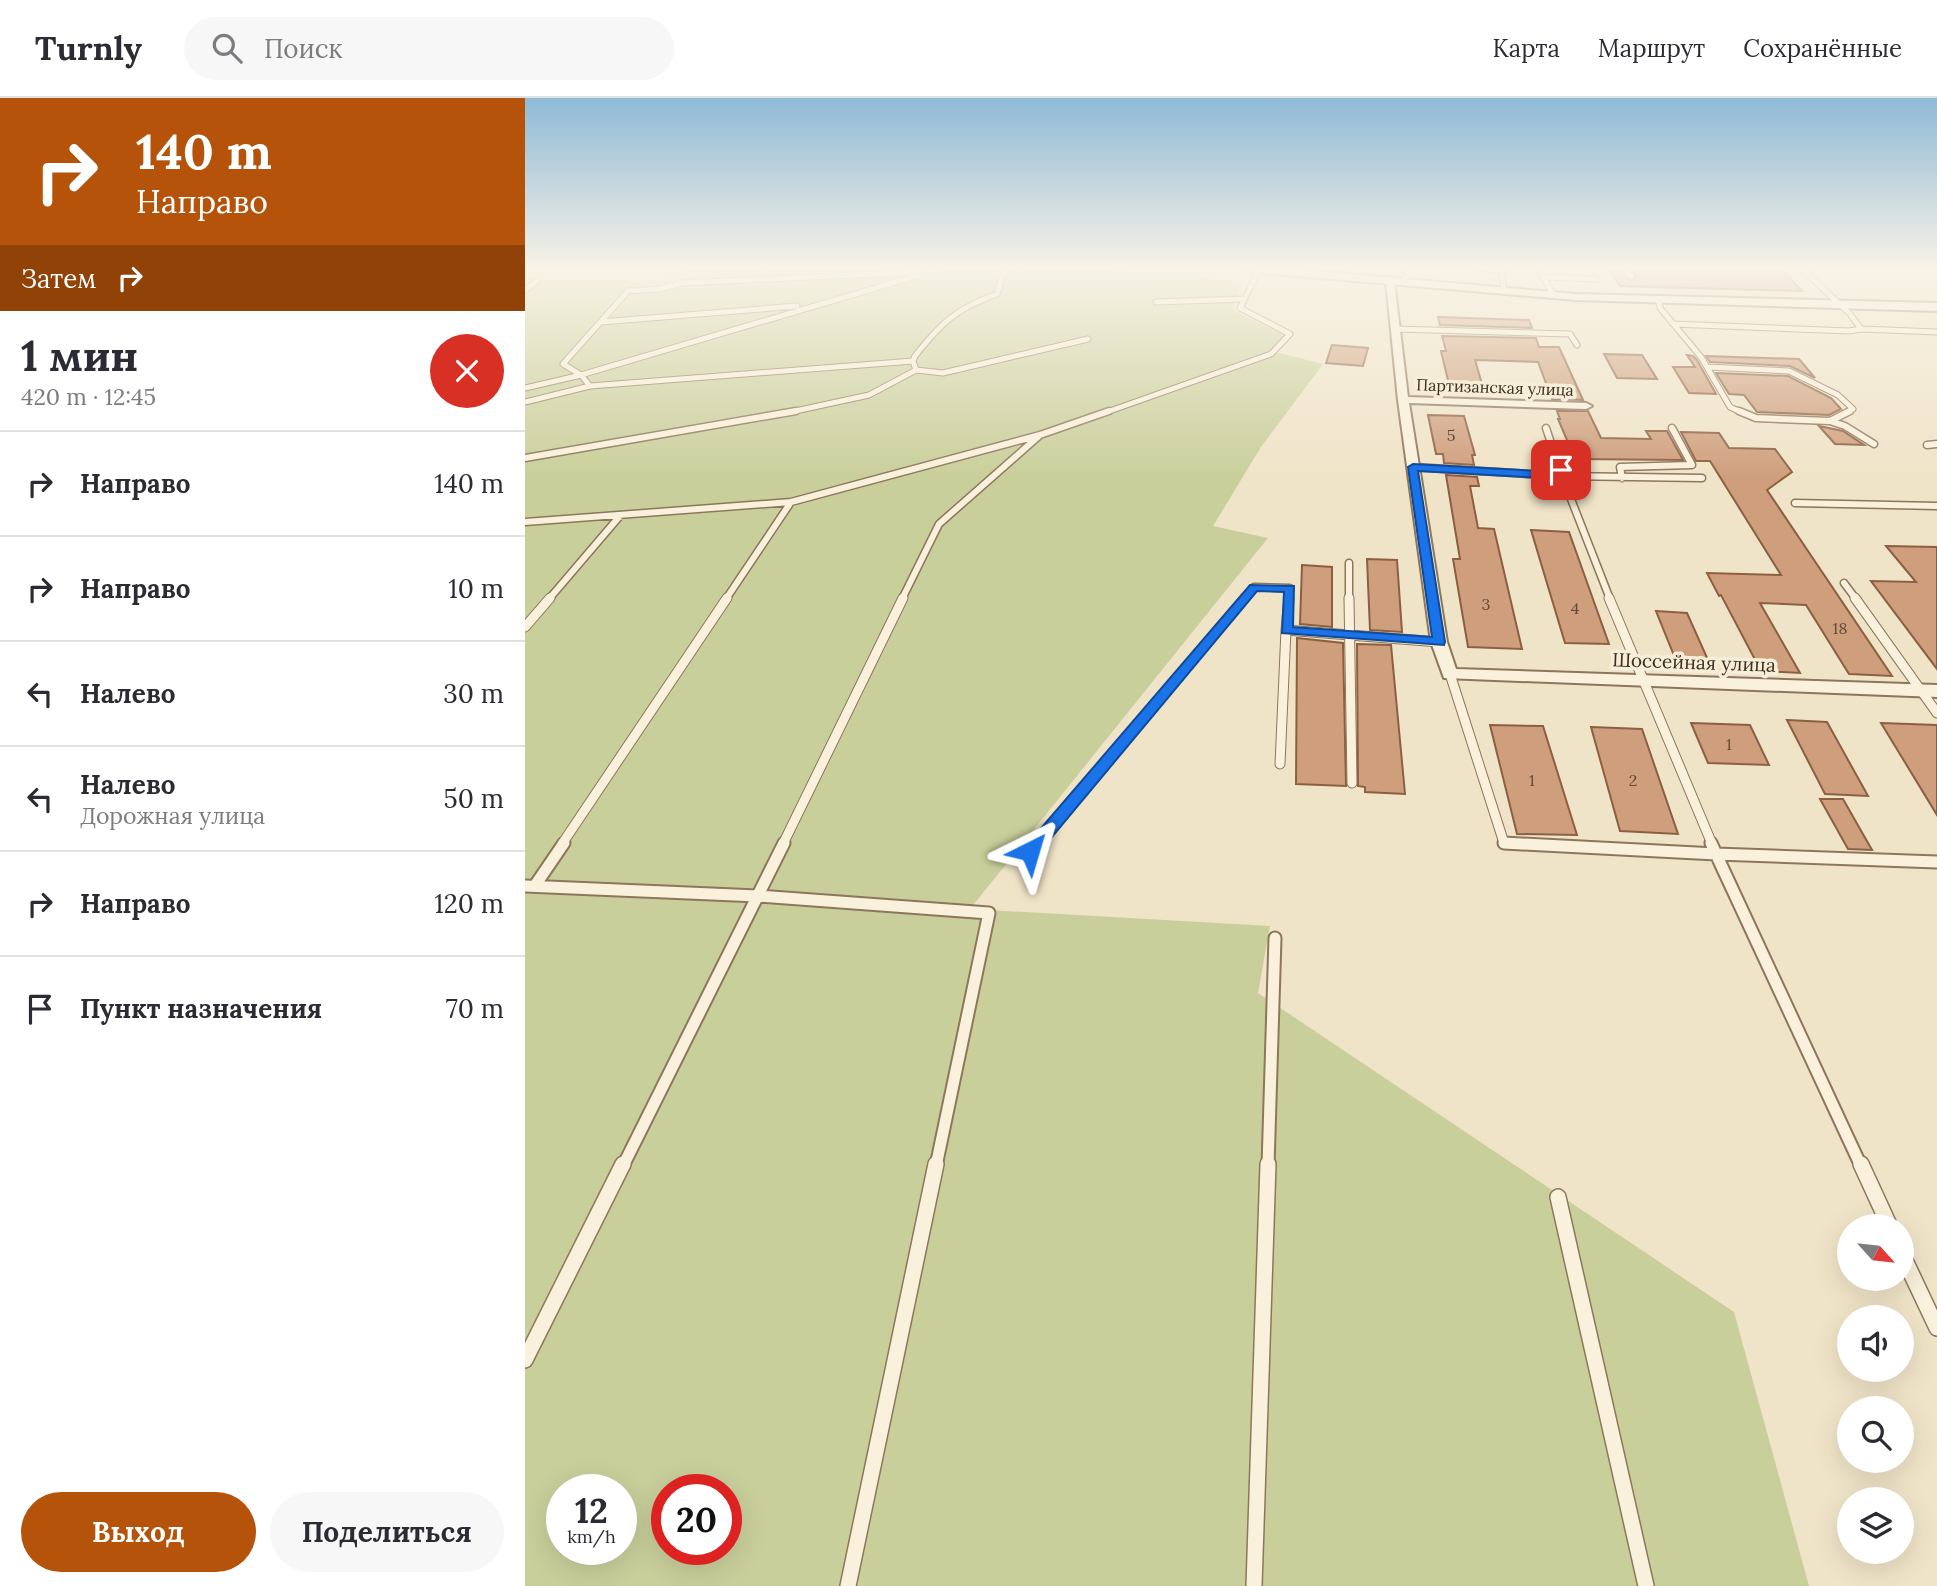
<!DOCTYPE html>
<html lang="ru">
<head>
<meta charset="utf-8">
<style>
  :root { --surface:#fff; --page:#f7f7f7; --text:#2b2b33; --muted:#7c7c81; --line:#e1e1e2; --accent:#b45309 }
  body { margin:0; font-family:Lora,serif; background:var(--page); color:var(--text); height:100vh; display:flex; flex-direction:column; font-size:26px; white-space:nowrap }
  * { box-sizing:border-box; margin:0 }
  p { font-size:23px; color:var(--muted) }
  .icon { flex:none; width:38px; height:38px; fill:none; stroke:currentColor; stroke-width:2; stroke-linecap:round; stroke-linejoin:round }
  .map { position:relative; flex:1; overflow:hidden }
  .drawer { display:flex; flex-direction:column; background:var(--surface); width:525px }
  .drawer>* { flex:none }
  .hud { background:#b45309; color:#fff; overflow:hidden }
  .needle { width:46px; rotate:117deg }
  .tools { position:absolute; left:1312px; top:1116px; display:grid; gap:14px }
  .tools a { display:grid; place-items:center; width:77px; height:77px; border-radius:50%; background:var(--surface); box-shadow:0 7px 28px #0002; font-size:35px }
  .speed { position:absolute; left:21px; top:1376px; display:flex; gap:14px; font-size:35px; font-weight:700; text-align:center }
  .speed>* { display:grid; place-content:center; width:91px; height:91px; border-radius:50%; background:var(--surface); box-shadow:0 7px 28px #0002; line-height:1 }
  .speed small { font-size:18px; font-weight:400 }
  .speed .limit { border:10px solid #d22; background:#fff; color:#111 }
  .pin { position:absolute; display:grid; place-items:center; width:60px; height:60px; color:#fff; margin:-30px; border-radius:14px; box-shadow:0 4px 10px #0006 }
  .me { position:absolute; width:77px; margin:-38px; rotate:40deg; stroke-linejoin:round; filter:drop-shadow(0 0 5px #0008) }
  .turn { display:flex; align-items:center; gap:24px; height:147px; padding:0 21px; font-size:32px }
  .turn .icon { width:91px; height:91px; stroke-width:2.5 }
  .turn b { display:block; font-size:49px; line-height:60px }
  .then { display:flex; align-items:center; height:66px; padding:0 21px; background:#0003; gap:14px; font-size:26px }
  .round { display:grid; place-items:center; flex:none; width:74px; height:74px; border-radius:37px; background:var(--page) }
  .overview { display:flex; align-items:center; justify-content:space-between; height:119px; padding:0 21px }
  h1 { font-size:42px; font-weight:700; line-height:52px }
  .primary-button { display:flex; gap:14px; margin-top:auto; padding:14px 21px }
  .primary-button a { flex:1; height:80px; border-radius:42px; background:var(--accent); color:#fff; font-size:28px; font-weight:700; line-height:80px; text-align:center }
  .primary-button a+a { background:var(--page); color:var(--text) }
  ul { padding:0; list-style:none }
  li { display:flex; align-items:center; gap:21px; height:105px; padding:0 21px; border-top:2px solid var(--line) }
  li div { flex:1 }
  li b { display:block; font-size:26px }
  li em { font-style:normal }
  header { display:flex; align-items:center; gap:42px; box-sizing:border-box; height:98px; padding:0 35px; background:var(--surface); border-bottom:2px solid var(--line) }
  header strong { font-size:33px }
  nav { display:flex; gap:38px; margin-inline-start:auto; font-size:24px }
  .search { width:490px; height:63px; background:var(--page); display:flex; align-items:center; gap:18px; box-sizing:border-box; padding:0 24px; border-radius:38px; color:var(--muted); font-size:26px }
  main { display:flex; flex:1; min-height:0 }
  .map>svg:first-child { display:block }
  .green { fill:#c9cf9b; fill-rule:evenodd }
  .building { fill:#cf9f7d; stroke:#8d5f41; stroke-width:2 }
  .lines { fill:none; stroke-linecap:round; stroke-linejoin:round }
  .service-far4-casing { stroke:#8d765c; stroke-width:7 }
  .service-far3-casing { stroke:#8d765c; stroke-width:9 }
  .service-far2-casing { stroke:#8d765c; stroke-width:11 }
  .service-far1-casing { stroke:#8d765c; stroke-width:15 }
  .service-casing { stroke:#8d765c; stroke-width:18 }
  .minor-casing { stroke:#8d765c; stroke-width:4 }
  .tertiary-casing { stroke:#8d765c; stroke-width:4 }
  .service-far4 { stroke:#faf1dc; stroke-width:5 }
  .service-far3 { stroke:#faf1dc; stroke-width:6 }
  .service-far2 { stroke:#faf1dc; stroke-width:9 }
  .service-far1 { stroke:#faf1dc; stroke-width:11 }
  .service { stroke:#faf1dc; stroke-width:15 }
  .minor { fill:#faf1dc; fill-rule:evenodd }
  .tertiary { fill:#faf1dc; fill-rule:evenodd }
  .route { fill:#1a73e8; stroke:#114b97; stroke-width:2 }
  .labels { text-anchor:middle; stroke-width:7; stroke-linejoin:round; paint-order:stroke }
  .far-street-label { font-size:16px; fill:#3d2e20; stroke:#f7eed8 }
  .number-label { font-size:16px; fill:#624a37 }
  .street-label { font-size:19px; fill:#3d2e20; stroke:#f7eed8 }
</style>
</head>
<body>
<header>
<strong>Turnly</strong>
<div class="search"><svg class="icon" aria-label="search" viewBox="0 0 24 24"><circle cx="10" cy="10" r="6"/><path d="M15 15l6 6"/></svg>Поиск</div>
<nav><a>Карта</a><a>Маршрут</a><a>Сохранённые</a></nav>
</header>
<main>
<section class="drawer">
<div class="hud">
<div class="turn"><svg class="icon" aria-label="right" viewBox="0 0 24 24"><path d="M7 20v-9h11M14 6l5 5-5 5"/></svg><div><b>140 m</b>Направо</div></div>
<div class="then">Затем<svg class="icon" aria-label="right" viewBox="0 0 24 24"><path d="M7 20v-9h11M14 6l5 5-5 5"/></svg></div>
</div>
<div class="overview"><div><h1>1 мин</h1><p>420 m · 12:45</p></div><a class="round" style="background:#d93025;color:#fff"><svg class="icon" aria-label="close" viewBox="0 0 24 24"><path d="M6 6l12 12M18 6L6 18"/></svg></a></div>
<ul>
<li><svg class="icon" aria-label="right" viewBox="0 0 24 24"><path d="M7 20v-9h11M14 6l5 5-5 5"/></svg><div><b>Направо</b></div><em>140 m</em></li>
<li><svg class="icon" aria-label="right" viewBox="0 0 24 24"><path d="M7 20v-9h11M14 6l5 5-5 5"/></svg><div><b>Направо</b></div><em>10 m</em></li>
<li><svg class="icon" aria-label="left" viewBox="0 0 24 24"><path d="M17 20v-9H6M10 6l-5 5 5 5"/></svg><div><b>Налево</b></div><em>30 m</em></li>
<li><svg class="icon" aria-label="left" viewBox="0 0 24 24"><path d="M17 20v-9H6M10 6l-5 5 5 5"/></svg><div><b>Налево</b><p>Дорожная улица</p></div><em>50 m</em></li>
<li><svg class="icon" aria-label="right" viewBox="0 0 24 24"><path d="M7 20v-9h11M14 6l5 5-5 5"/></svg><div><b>Направо</b></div><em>120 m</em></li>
<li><svg class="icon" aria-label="arrive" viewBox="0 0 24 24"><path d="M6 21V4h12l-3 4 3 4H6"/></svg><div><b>Пункт назначения</b></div><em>70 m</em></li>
</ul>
<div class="primary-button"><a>Выход</a><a>Поделиться</a></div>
</section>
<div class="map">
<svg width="1412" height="1488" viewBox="0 0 1412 1488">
  <rect width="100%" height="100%" fill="#f0e4c8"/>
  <path class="green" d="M162 171H574L717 183 708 212 763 239 750 254 798 266 736 349 688 428 743 440 445 811 745 828 733 895 1209 1214 1284 1488H0V181L134 182ZM37 1391H96V1451H37ZM142 1391H201V1451H142Z"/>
  <path class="building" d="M1084 171H1095L1106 183 1111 178 1107 171H1256L1277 193 1095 188Z
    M913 219 1004 222 1007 230 915 227Z
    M917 238 1011 240 1014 249H1034L1058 302 1027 301 1013 264 950 262 960 296 926 295 916 253H921Z
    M807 247 843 250 838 268 801 265Z
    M1079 256 1117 257 1132 281 1092 280Z
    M1162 257 1168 258 1172 262 1191 296 1164 295 1148 269H1170Z
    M1181 258 1274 261 1290 280 1265 268 1185 264Z
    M1191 275 1263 278 1306 300 1316 311 1304 317 1232 314 1219 297 1204 296Z
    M1032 313H1063L1076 340 1126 341 1121 333H1142L1158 362 1050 361 1033 321H1035Z
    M903 317 939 318 950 357H947L949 367 919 365 918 356H911Z
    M1294 328 1318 333 1339 347 1310 346Z
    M1156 334 1194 335 1204 350 1250 351 1267 374 1242 392 1367 578 1324 576 1281 507 1235 505 1275 575 1236 573 1196 497 1194 498 1182 475 1256 477 1185 363H1171Z
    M921 377 952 379 954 388H945L953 430 969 431 997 551 943 549 928 461H935Z
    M1006 432 1044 434 1084 546 1040 545Z
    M1361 448 1412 449V571L1346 483 1391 484Z
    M842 461 872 462 877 534 845 532Z
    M777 467 807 469V529L775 526Z
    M1131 513 1162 515 1183 562 1150 560Z
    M772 540 818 545 821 688 771 686Z
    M832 546 866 547 880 696 840 694V689L833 688Z
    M1262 622 1302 624 1343 698 1300 696Z
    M1166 625 1225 627 1244 667 1183 665Z
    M1356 625 1412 627V717Z
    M965 627 1018 628 1052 737 992 736Z
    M1066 629 1117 631 1153 736 1095 733Z
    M1295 701H1318L1347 752 1323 751Z"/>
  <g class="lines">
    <g class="service-far4-casing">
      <path id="service-far4" d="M956 171 977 172
        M976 171 979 193
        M1014 171 1028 197
        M1100 171 1106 178
        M1018 179 1071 181
        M879 184 883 171
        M0 192 12 183
        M1134 202 1135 210 1176 259 1205 309 1218 315
        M631 204 719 201
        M76 224 272 208
        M1148 226 1324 233 1336 231 1325 216 1277 171
        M871 231 1045 236 1052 247
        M1336 231 1412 234
        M388 263 65 288 56 277 415 171
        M1182 269 1264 273 1313 297 1328 311 1321 315
        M391 272 418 275 563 241
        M0 290 56 277 38 266 103 193 135 191 156 185 394 174
        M0 304 65 288
        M261 315 344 297 391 272 388 263 390 258C416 225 432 210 472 196L478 176 483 171
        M579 315 746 256 765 236 715 210 734 172"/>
    </g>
    <g class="service-far3-casing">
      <path id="service-far3" d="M1214 313 1231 320 1305 323 1325 313
        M1305 323 1320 328 1349 346
        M1021 330 1037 378 1177 380
        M1402 347 1412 346
        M0 360 271 313
        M888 369 1037 378 1085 501
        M1097 380 1095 369 1167 367 1147 330
        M1270 405 1412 408
        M0 424 266 404 515 337 584 313
        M824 465V501
        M1319 485 1331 501
        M24 501 94 419
        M201 501 266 404
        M377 501 414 426 515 337
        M718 501 729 489 765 490 764 501"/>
    </g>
    <g class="service-far2-casing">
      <path id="service-far2" d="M824 500 827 685
        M1084 500 1187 746
        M1330 500 1412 615
        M0 529 25 500
        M761 532 764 500
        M925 576 979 745 1007 746
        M755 666 761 532 914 544
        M37 746 202 500
        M258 746 378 500
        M511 746 720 500"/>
    </g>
    <g class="service-far1-casing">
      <path id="service-far1" d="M979 745 1191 756 1336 1068
        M1186 745 1191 756 1412 764
        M505 753 512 745
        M11 786 39 745
        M0 788 233 798 464 815 411 1068
        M98 1068 259 745
        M743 1068 750 840"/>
    </g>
    <g class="service-casing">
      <path id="service" d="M1336 1066 1365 1129
        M1033 1099 1121 1488
        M1377 1156 1412 1230
        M0 1262 98 1066
        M323 1488 411 1066
        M729 1488 743 1066"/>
    </g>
    <g class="minor-casing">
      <path id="minor" d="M865 180 869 183 883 299 1061 305 1067 308 1061 311 884 305 922 544 931 571 1412 587V599L919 580 906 544 873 302 861 183Z"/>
    </g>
    <g class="tertiary-casing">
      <path id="tertiary" d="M721 171H766L1051 196 1412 205V213L1051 202 726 174Z"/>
    </g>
    <use href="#service-far4" class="service-far4"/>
    <use href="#service-far3" class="service-far3"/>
    <use href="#service-far2" class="service-far2"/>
    <use href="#service-far1" class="service-far1"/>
    <use href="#service" class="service"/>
    <use href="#minor" class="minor"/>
    <use href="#tertiary" class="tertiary"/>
  </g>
  <linearGradient id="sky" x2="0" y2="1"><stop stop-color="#8fbad6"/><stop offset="0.45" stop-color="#f8f3e6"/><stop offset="1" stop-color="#f8f3e6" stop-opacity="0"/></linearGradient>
  <rect width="1412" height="379" fill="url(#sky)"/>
  <path class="route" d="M888 366 1031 374 1032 370H1040L1042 378 1037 381 893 373 920 544 919 547 757 535 759 494 732 493 511 758H500L497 753 500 749 725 487 769 488 768 529 907 539 883 369Z"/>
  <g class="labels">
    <g class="far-street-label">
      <text transform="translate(970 289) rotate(2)" y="6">Партизанская улица</text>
    </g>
    <g class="number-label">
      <text x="926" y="343">5</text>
      <text x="961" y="512">3</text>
      <text x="1050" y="516">4</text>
      <text x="1315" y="536">18</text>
      <text x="1204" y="652">1</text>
      <text x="1007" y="688">1</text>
      <text x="1108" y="688">2</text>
    </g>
    <g class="street-label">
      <text transform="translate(1169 564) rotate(2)" y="7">Шоссейная улица</text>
    </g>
  </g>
</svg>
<div class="tools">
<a><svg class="needle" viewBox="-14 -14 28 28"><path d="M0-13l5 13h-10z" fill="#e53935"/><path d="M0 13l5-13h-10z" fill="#7c7c81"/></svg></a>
<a><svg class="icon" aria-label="sound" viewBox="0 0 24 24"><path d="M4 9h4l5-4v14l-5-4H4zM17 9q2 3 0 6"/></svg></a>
<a><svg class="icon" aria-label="search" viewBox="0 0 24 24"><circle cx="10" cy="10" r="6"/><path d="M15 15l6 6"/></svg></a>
<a><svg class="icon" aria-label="layers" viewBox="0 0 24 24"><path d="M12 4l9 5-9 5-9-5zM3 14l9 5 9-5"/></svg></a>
</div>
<div class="speed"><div>12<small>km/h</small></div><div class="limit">20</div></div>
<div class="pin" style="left:1036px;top:372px;background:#d93025"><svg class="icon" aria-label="arrive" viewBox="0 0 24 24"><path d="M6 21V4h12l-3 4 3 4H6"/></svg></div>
<svg class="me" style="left:505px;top:753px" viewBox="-20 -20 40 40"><path d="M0-17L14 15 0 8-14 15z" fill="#1a73e8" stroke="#fff" stroke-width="4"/></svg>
</div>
</main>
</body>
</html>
